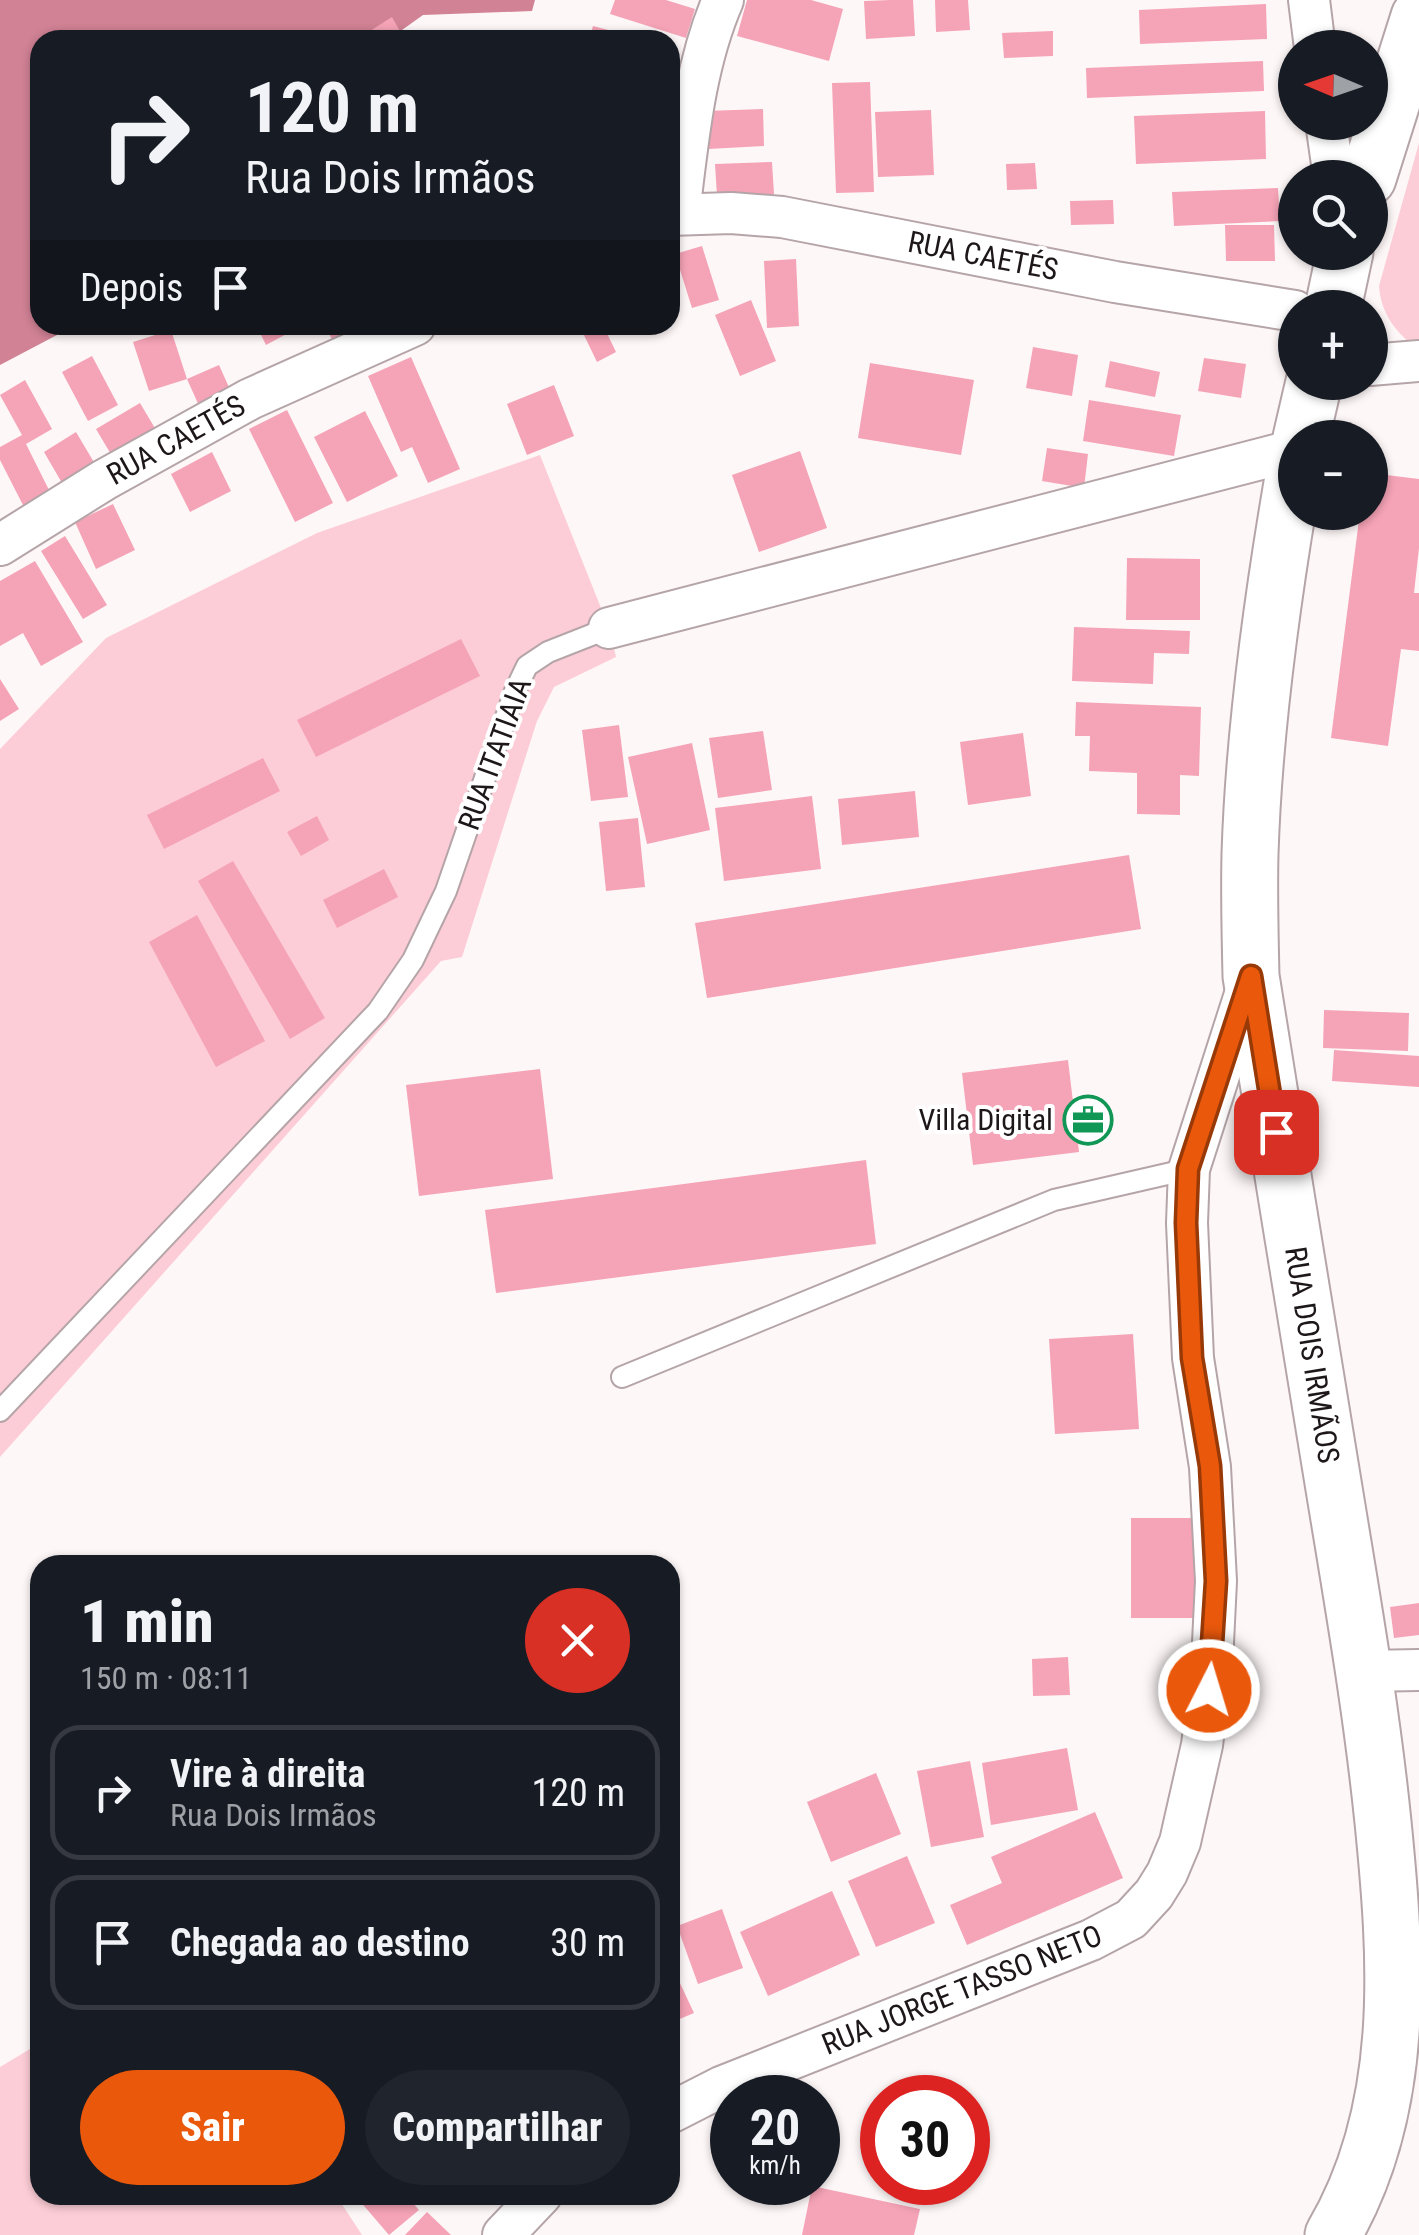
<!DOCTYPE html>
<html lang="pt">
<head>
<meta charset="utf-8">
<style>
  :root { --surface:#171b24; --page:#20242c; --text:#f1f3f6; --muted:#9ea1a6; --line:#363941; --accent:#ea580c }
  body { margin:0; font-family:"Roboto Condensed",sans-serif; background:var(--page); color:var(--text); height:100vh; display:flex; flex-direction:column; font-size:38px; white-space:nowrap }
  * { box-sizing:border-box; margin:0 }
  p { font-size:32px; color:var(--muted) }
  .icon { flex:none; width:55px; height:55px; fill:none; stroke:currentColor; stroke-width:2; stroke-linecap:round; stroke-linejoin:round }
  .map { position:relative; flex:1; overflow:hidden }
  .side { position:absolute; left:30px; top:1555px; width:650px; height:650px; display:flex; flex-direction:column; background:var(--surface); border-radius:30px; box-shadow:0 2px 8px #0004 }
  .side>* { flex:none }
  .banner { position:absolute; left:30px; top:30px; width:650px; height:305px; border-radius:30px; box-shadow:0 2px 8px #0004; background:#171b24; color:var(--text); overflow:hidden }
  .needle { width:65px; rotate:272deg }
  .fabs { position:absolute; left:1278px; top:30px; display:grid; gap:20px }
  .fabs a { display:grid; place-items:center; width:110px; height:110px; border-radius:50%; background:var(--surface); box-shadow:0 2px 8px #0004; font-size:50px }
  .speed { position:absolute; left:710px; top:2075px; display:flex; gap:20px; font-size:50px; font-weight:700; text-align:center }
  .speed>* { display:grid; place-content:center; width:130px; height:130px; border-radius:50%; background:var(--surface); box-shadow:0 2px 8px #0004; line-height:1 }
  .speed small { font-size:25px; font-weight:400 }
  .speed .limit { border:15px solid #d22; background:#fff; color:#111 }
  .pin { position:absolute; display:grid; place-items:center; width:85px; height:85px; color:#fff; margin:-42px; border-radius:20px; box-shadow:0 5px 15px #0006 }
  .me { position:absolute; width:110px; margin:-55px; rotate:5deg; stroke-linejoin:round; filter:drop-shadow(0 0 8px #0008) }
  .turn { display:flex; align-items:center; gap:35px; height:210px; padding:0 50px; font-size:45px }
  .turn .icon { width:130px; height:130px; stroke-width:2.5 }
  .turn b { display:block; font-size:70px; line-height:85px }
  .then { display:flex; align-items:center; height:95px; padding:0 50px; background:#0003; gap:20px; font-size:38px }
  .round { display:grid; place-items:center; flex:none; width:105px; height:105px; border-radius:52px; background:var(--page) }
  .head { display:flex; align-items:center; justify-content:space-between; height:170px; padding:0 50px }
  h1 { font-size:60px; font-weight:800; line-height:75px }
  .action { display:flex; gap:20px; margin-top:auto; padding:20px 50px }
  .action a { flex:1; height:115px; border-radius:60px; background:var(--accent); color:#fff; font-size:40px; font-weight:800; line-height:115px; text-align:center }
  .action a+a { background:var(--page); color:var(--text) }
  ul { padding:0; list-style:none }
  li { display:flex; align-items:center; gap:30px; height:135px; margin:0 20px 15px; padding:0 30px; border:5px solid var(--line); border-radius:30px }
  li div { flex:1 }
  li b { display:block; font-size:38px }
  li em { font-style:normal }
  .map>svg:first-child { display:block }
  .green { fill:#fdcdd7 }
  .water { fill:#d18295 }
  .building { fill:#f5a3b6 }
  .lines { fill:none; stroke-linecap:round; stroke-linejoin:round }
  .service-casing { stroke:#b5a5a8; stroke-width:24 }
  .minor-casing { stroke:#b5a5a8; stroke-width:44 }
  .secondary-casing { stroke:#b5a5a8; stroke-width:59 }
  .service { stroke:#fff; stroke-width:20 }
  .minor { stroke:#fff; stroke-width:40 }
  .secondary { stroke:#fff; stroke-width:55 }
  .route-casing { stroke:#983908; stroke-width:25 }
  .route { stroke:#ea580c; stroke-width:18 }
  .labels { text-anchor:middle; stroke-width:8; stroke-linejoin:round; paint-order:stroke }
  .street-label { font-size:30px; fill:#1d1719; stroke:#fff }
  .poi-label { font-size:30px; fill:#1d1719; stroke:#fff; text-anchor:end }
</style>
</head>
<body>
<div class="map">
<svg width="1419" height="2235" viewBox="0 0 1419 2235">
  <rect width="100%" height="100%" fill="#fef7f8"/>
  <path class="green" d="M1419 143V350C1396 333 1381 314 1379 286Z
    M540 455 609 628 616 657 554 687 537 721 462 957 441 961 0 1457V749L106 638 317 533Z
    M40 2043V2195H336L362 2235H0V2067Z"/>
  <path class="water" d="M0 0H535L532 11 423 15 388 40H40V325H76L0 365Z"/>
  <path class="building" d="M615 0H666L695 9 686 38 610 14Z
    M747 0H811L843 9 829 61 737 36Z
    M891 0H913L915 36 866 39 864 1Z
    M935 0H968L970 30 936 32Z
    M1266 4 1267 39 1140 44 1139 10Z
    M392 17 405 40H364L362 36Z
    M593 26 643 39V40H589Z
    M1053 31V56L1004 58 1002 33Z
    M1263 61 1264 91 1087 98 1086 68Z
    M870 82 874 192 836 193 832 83Z
    M763 109 764 146 708 149 706 111Z
    M931 110 934 175 878 177 875 112Z
    M1265 111 1266 159 1136 164 1134 116Z
    M772 162 774 194 717 196 715 164Z
    M1035 163 1037 189 1007 190 1006 164Z
    M1278 188 1280 221 1174 226 1172 192Z
    M1113 200 1114 224 1071 225 1070 201Z
    M1225 225H1274L1275 261H1226Z
    M702 246 719 300 692 308 675 254Z
    M796 259 799 326 767 328 764 261Z
    M751 300 776 361 740 376 715 315Z
    M256 325H292L294 330 266 345Z
    M325 325H377L335 346Z
    M598 325H603L616 352 597 362 583 333Z
    M171 330 187 379 149 391 133 342Z
    M1033 347 1078 355 1072 396 1026 388Z
    M92 356 118 405 88 421 62 372Z
    M411 357 460 469 428 483 412 447 401 452 368 376Z
    M1204 358 1246 364 1241 398 1198 391Z
    M1110 361 1160 372 1155 397 1105 387Z
    M870 363 974 380 961 455 858 438Z
    M219 365 232 394 200 408 187 379Z
    M25 380 52 429 26 444 52 496 25 509 0 460V447L22 435 0 395Z
    M554 385 574 436 527 455 507 404Z
    M1089 400 1181 415 1174 456 1083 441Z
    M140 403 156 430 112 456 96 429Z
    M287 410 333 503 295 522 249 429Z
    M365 411 398 476 347 502 314 437Z
    M76 432 95 464 62 483 44 452Z
    M1047 448 1088 454 1084 488 1042 481Z
    M800 451 827 528 759 552 732 475Z
    M212 452 231 491 190 512 171 474Z
    M1370 473 1419 479V548L1414 593H1419V651L1401 649 1388 746 1331 738 1360 512H1370Z
    M113 504 135 550 96 569 75 522Z
    M65 536 107 605 83 619 41 551Z
    M1127 558 1200 559V620H1126Z
    M35 561 83 642 41 666 23 633 0 646V581Z
    M1074 627 1190 631 1189 654 1154 653 1153 684 1072 681Z
    M461 639 480 676 316 757 297 720Z
    M0 679 19 709 0 721Z
    M1076 702 1201 707 1199 776 1180 775V815L1137 814V773L1089 771 1090 736H1075Z
    M619 725 628 797 591 801 582 730Z
    M763 731 772 790 718 798 709 738Z
    M1023 733 1031 796 968 805 960 742Z
    M692 743 710 830 647 844 628 757Z
    M263 758 280 791 164 849 147 815Z
    M915 791 919 837 842 845 838 799Z
    M812 796 821 869 724 881 715 808Z
    M317 816 329 840 301 856 287 832Z
    M638 818 645 887 606 891 599 822Z
    M1129 855 1141 929 707 998 695 923Z
    M233 861 325 1018 290 1039 198 881Z
    M384 869 398 897 337 928 323 900Z
    M197 915 265 1041 216 1067 149 942Z
    M1324 1010 1409 1013 1408 1051 1323 1048Z
    M1334 1050 1419 1056V1087L1332 1081Z
    M1068 1060 1079 1152 973 1165 962 1073Z
    M540 1069 553 1179 419 1196 406 1085Z
    M866 1160 876 1244 496 1293 485 1210Z
    M1133 1334 1139 1429 1055 1434 1049 1339Z
    M1131 1518H1201V1618H1131Z
    M1419 1603V1635L1394 1638 1390 1607Z
    M1068 1657 1070 1695 1033 1696 1032 1659Z
    M1067 1748 1078 1810 991 1825 982 1763Z
    M970 1761 984 1837 931 1847 917 1771Z
    M876 1773 901 1834 831 1862 807 1802Z
    M1095 1812 1123 1878 967 1945 950 1905 1002 1883 991 1857Z
    M907 1856 935 1923 876 1947 848 1881Z
    M832 1891 860 1955 768 1996 740 1932Z
    M722 1909 743 1968 698 1984 677 1926Z
    M679 1981 694 2013 670 2023V1986Z
    M812 2186 920 2209 914 2235H802Z
    M365 2195H406L419 2210 389 2235 359 2200Z
    M427 2212 451 2235H405Z"/>
  <g class="lines">
    <g class="service-casing">
      <path id="service" d="M622 1377 1054 1200 1189 1169
        M0 1411 378 1011 413 960 446 891 515 691 527 666 548 652 609 628"/>
    </g>
    <g class="minor-casing">
      <path id="minor" d="M1309 0 1315 48
        M1326 122 1334 178
        M679 213C688 142 694 67 723 0
        M670 215 731 213 782 217 1115 282 1295 311
        M1370 365 1419 361
        M0 545 104 480 250 399 415 325
        M609 628 1295 450
        M1364 1671 1419 1670
        M670 2113 721 2087 1091 1940 1131 1919 1154 1894 1167 1873 1180 1842 1202 1745 1212 1663 1216 1581 1210 1467 1193 1358 1187 1223 1189 1169 1248 985
        M503 2235 541 2195"/>
    </g>
    <g class="secondary-casing">
      <path id="secondary" d="M1368 178 1419 17
        M1333 308 1345 252
        M1301 438 1314 382
        M1295 466C1273 592 1254 726 1250 854 1249 894 1250 935 1251 976 1277 1141 1304 1305 1331 1470 1350 1587 1371 1704 1383 1822 1397 1961 1407 2109 1333 2235"/>
    </g>
    <use href="#service" class="service"/>
    <use href="#minor" class="minor"/>
    <use href="#secondary" class="secondary"/>
  </g>
  <g class="lines">
    <g class="route-casing">
      <path id="route" d="M1209 1690 1216 1581 1210 1466 1192 1358 1186 1223 1188 1169 1251 976 1276 1132"/>
    </g>
    <use href="#route" class="route"/>
  </g>
  <defs>
    <g id="office-ring" transform="scale(2.5)"><circle r="9.5" fill="#fff" stroke="#109655" stroke-width="1.5"/><path d="M-6-3h4V-5.5h4V-3h4V5H-6ZM-1-4.5V-3h2v-1.5ZM-6 0V1H6V0Z" fill="#109655"/></g>
  </defs>
  <g fill-rule="evenodd">
    <use href="#office-ring" x="1088" y="1120"/>
  </g>
  <g class="labels">
    <g class="street-label">
      <text transform="translate(983 256) rotate(11)" y="10">RUA CAETÉS</text>
      <text transform="translate(176 440) rotate(-29)" y="10">RUA CAETÉS</text>
      <text transform="translate(495 754) rotate(-70)" y="10">RUA ITATIAIA</text>
      <text transform="translate(1312 1355) rotate(81)" y="10">RUA DOIS IRMÃOS</text>
      <text transform="translate(962 1990) rotate(-22)" y="10">RUA JORGE TASSO NETO</text>
    </g>
    <g class="poi-label">
      <text x="1053" y="1130">Villa Digital</text>
    </g>
  </g>
</svg>
<div class="fabs">
<a><svg class="needle" viewBox="-14 -14 28 28"><path d="M0-13l5 13h-10z" fill="#e53935"/><path d="M0 13l5-13h-10z" fill="#9ea1a6"/></svg></a>
<a><svg class="icon" aria-label="search" viewBox="0 0 24 24"><circle cx="10" cy="10" r="6"/><path d="M15 15l6 6"/></svg></a>
<a>+</a>
<a>−</a>
</div>
<div class="speed"><div>20<small>km/h</small></div><div class="limit">30</div></div>
<div class="pin" style="left:1276px;top:1132px;background:#d93025"><svg class="icon" aria-label="arrive" viewBox="0 0 24 24"><path d="M6 21V4h12l-3 4 3 4H6"/></svg></div>
<svg class="me" style="left:1209px;top:1690px" viewBox="-20 -20 40 40"><circle r="17" fill="#ea580c" stroke="#fff" stroke-width="3"/><path d="M0-11L8 9 0 5-8 9z" fill="#fff"/></svg>
<div class="banner">
<div class="turn"><svg class="icon" aria-label="right" viewBox="0 0 24 24"><path d="M7 20v-9h11M14 6l5 5-5 5"/></svg><div><b>120 m</b>Rua Dois Irmãos</div></div>
<div class="then">Depois<svg class="icon" aria-label="arrive" viewBox="0 0 24 24"><path d="M6 21V4h12l-3 4 3 4H6"/></svg></div>
</div>
<section class="side">
<div class="head"><div><h1>1 min</h1><p>150 m · 08:11</p></div><a class="round" style="background:#d93025;color:#fff"><svg class="icon" aria-label="close" viewBox="0 0 24 24"><path d="M6 6l12 12M18 6L6 18"/></svg></a></div>
<ul>
<li><svg class="icon" aria-label="right" viewBox="0 0 24 24"><path d="M7 20v-9h11M14 6l5 5-5 5"/></svg><div><b>Vire à direita</b><p>Rua Dois Irmãos</p></div><em>120 m</em></li>
<li><svg class="icon" aria-label="arrive" viewBox="0 0 24 24"><path d="M6 21V4h12l-3 4 3 4H6"/></svg><div><b>Chegada ao destino</b></div><em>30 m</em></li>
</ul>
<div class="action"><a>Sair</a><a>Compartilhar</a></div>
</section>
</div>
</body>
</html>
